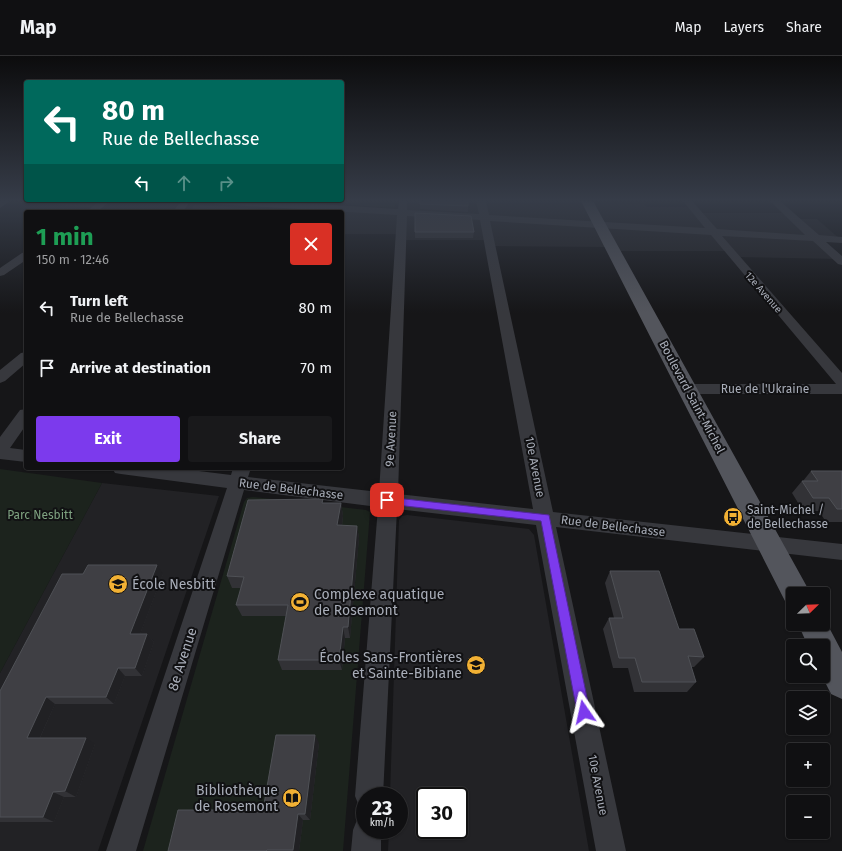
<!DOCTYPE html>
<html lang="en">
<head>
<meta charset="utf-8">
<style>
  :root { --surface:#101012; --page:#19191b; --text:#f1f3f6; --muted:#9c9d9f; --line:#303032; --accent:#7c3aed }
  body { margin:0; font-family:"Fira Sans",sans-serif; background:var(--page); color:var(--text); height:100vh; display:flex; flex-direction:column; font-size:15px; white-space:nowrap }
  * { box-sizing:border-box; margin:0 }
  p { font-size:13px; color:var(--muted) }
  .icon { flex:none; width:22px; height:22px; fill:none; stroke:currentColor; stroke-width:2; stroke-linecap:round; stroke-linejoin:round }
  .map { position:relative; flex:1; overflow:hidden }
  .side { position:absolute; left:24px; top:154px; width:320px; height:260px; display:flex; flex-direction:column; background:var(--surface); border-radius:4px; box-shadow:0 1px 3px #0004,0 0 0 1px var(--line) }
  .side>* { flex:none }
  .top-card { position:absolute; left:24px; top:24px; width:320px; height:122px; border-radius:4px; box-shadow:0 1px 3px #0004,0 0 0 1px var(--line); background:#00695c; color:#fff; overflow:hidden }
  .needle { width:26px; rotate:67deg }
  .fabs { position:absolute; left:786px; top:531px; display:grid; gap:8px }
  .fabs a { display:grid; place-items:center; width:44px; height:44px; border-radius:4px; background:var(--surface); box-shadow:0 1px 3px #0004,0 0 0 1px var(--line); font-size:20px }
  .speed { position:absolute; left:356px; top:731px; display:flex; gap:8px; font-size:20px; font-weight:700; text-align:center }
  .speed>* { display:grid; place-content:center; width:52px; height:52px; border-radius:50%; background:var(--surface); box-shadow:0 1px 3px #0004,0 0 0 1px var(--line); line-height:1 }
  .speed small { font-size:10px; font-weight:400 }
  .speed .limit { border:2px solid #111; border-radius:6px; background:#fff; color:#111 }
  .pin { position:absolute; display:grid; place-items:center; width:34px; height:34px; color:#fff; margin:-17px; border-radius:8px; box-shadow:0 2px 6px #0006 }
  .me { position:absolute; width:44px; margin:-22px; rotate:349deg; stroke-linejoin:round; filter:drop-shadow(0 0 3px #0008) }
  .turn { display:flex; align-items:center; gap:14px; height:84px; padding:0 12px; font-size:18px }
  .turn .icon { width:52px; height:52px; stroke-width:2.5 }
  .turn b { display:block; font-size:28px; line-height:34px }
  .lanes { display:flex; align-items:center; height:38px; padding:0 12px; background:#0003; justify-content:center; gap:20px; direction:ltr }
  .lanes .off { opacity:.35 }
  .round { display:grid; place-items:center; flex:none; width:42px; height:42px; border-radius:4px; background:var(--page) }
  .overview { display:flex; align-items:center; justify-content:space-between; height:68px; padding:0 12px }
  h1 { font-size:24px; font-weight:700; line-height:30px; color:#1e9e55 }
  .primary-button { display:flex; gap:8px; margin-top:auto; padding:8px 12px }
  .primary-button a { flex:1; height:46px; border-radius:4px; background:var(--accent); color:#fff; font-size:16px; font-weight:700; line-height:46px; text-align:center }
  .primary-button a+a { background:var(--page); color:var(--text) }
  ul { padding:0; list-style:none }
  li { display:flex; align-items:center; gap:12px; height:60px; padding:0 12px }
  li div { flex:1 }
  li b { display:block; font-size:15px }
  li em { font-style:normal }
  header { display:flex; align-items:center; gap:24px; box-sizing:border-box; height:56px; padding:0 20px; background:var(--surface); border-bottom:1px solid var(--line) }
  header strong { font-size:19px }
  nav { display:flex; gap:22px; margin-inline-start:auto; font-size:14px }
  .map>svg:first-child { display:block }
  .built { fill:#222225; fill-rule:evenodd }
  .green { fill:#1c231d }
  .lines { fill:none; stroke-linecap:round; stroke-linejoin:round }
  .minor { fill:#37383d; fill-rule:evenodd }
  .major { fill:#53555c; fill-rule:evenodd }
  .wall { fill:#323236 }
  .shaded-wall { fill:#212124 }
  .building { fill:#3f3f44; stroke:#4f5156 }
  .route { fill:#7c3aed; stroke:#51269a }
  .labels { text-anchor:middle; stroke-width:4; stroke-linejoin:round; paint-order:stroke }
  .far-street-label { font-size:10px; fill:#a8adb8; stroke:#111113 }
  .street-label { font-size:12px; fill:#a8adb8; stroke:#111113 }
  .poi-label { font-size:12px; fill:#a8adb8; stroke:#111113; text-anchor:start }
  .park-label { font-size:12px; fill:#7fa381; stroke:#111113 }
  .near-poi-label { font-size:14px; fill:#a8adb8; stroke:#111113; text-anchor:start }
  .near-street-label { font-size:14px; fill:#a8adb8; stroke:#111113 }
</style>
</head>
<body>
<header>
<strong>Map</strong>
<nav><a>Map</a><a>Layers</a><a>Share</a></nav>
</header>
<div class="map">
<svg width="842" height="795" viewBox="0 0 842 795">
  <rect width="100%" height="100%" fill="#161618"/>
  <path class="built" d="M18 145H105L96 152Z
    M403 145H587L589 147 644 148 647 151H692L696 157H787L794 163H817L841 184 817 182 839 203 733 201 726 195H618L605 191 490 190 489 184H401V178H342V156H323L324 152 402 157Z
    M194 149H196L310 156H190Z
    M102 427 219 440 98 795H0V617Z
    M407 459 529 473 534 479 589 795H388L389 774H399V740H390L399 464 402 460ZM425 740H459V774H425Z"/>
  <path class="green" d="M294 145H396L395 152Z
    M0 413 102 427 0 617Z
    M253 441 366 454 370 456 343 795H143L244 446 247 442Z"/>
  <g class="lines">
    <path class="minor" d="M0 145H10L0 152Z
      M99 145H110L97 156H86Z
      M181 145H190L183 156H173Z
      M211 145H268L398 153 399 145H407V154L479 158 476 145H486L489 159 705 172 683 145H692L717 173 805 179 770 145H780L819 179 842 181V187L826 186 842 200V209L838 208 813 185 722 180 842 317V338H688L683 336 680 333 683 330 688 328H836L711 179 490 165 553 456 842 488V504L556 471 626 795H596L536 469 397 453 383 740H365V752L359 750 355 740 378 451 244 434 136 795H106L227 432 121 418 115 417 112 412H175L231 419 233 412H251L248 421 379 436 397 159 215 148ZM407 160 480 164 533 453 398 438Z
      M26 196V204L4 219 0 220V212L22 197Z
      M26 296V307L5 325 0 327V314L21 297Z
      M26 353V369L10 392 26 394V406L0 403V381L20 354Z
      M365 761V774H381V795H351L353 774 357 764Z"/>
    <path class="major" d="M581 145H593L806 529 810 538H793V549L786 547Z
      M823 560 842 596V643L831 638 822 620 823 590H808L798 568H823Z"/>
  </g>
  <path class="wall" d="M420 145 468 150V156L420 153Z
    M415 157 474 176 473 182H415Z
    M811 415H842V466H826L819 455H803L792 437 802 425H803Z
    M323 447H341L343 460 342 470H357L359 482 350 582H345L342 614H282L278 604 286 560H242L236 549 241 532H232L227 520Z
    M610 515 679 573 704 601 694 611H691L696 626 687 636H634L628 612H613L603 573 609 562H614L605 527Z
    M83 518H163L140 578H147L154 586 142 620H125L114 648H55L40 682 95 688 76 741H64L54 766H0V635Z
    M319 687 310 764H303L299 795H168L263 754Z"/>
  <path class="shaded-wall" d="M341 447 343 460 340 482 337 469Z
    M357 470 359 482 350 582 348 571Z
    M157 509 163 518 137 586 130 578Z
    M343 571 345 582 342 614 339 604Z
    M147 578 154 586 142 620 135 612Z
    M118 612 125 620 114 648 106 641Z
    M46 641 55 648 37 688 27 682Z
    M315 679 319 687 310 764 305 758Z
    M86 682 95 688 76 741 65 735Z
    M53 736 64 741 54 766 43 761Z
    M298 758 303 764 299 795H294L293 794Z"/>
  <path class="building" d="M420 145H468V150L420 148Z
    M415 157 471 160 474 176H415Z
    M811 415H842V453H837L829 442H813L802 425H818Z
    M323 443 322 447H341L337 469 357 470 348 571H343L339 604H278L288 549H236L244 521 227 520 248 444Z
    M88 509H157L130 578H147L135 612H118L106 641H46L27 682H86L65 735 53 736 43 761H0V635L62 518H83Z
    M610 515H659L679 573H694L704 601 688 600 696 626H642L635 602H619L609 562H623Z
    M276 679H315L305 758H298L293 794H267L266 795H168L178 754H263Z"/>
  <linearGradient id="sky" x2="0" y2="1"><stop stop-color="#0c0c0d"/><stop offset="0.56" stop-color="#363c48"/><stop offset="1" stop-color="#363c48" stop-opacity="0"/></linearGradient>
  <rect width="842" height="257" fill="url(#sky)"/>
  <path class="route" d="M387 441 549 459 590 656 588 660 584 662 579 660 577 656 541 465 387 448 384 447 382 444 384 442Z"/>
  <defs>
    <g id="bus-disc" transform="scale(1)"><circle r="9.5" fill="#f2b134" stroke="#111113"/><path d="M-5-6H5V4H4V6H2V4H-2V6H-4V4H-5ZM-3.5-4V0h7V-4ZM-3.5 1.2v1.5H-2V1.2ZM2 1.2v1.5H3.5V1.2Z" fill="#111"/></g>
    <g id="school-disc" transform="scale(1)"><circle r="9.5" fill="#f2b134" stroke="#111113"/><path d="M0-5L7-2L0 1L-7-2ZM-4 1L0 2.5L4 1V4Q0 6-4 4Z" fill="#111"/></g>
    <g id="stadium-disc" transform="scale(1)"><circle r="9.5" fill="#f2b134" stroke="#111113"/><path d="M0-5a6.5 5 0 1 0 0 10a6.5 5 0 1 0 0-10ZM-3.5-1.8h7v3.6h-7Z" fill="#111"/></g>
    <g id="library-disc" transform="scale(1)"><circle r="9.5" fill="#f2b134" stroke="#111113"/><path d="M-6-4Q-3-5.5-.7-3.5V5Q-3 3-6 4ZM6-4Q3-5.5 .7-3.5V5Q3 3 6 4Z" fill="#111"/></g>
  </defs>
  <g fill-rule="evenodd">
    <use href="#bus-disc" x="733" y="461"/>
    <use href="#school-disc" x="118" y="528"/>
    <use href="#stadium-disc" x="300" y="546"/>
    <use href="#school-disc" x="476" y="609"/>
    <use href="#library-disc" x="292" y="742"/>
  </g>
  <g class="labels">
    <g class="far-street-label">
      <text transform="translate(764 236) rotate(49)" y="4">12e Avenue</text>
    </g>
    <g class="street-label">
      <text x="765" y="337">Rue de l'Ukraine</text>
      <text transform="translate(692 341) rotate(62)" y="4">Boulevard Saint-Michel</text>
      <text transform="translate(391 383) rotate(-87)" y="4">9e Avenue</text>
      <text transform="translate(535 411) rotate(79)" y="4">10e Avenue</text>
      <text transform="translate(291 433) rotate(7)" y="4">Rue de Bellechasse</text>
      <text transform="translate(613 470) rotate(7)" y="4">Rue de Bellechasse</text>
      <text transform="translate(598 729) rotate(79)" y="4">10e Avenue</text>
    </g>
    <g class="poi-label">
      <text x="747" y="458">Saint-Michel /<tspan x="747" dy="14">de Bellechasse</tspan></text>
    </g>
    <g class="park-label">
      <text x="40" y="463">Parc Nesbitt</text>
    </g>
    <g class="near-poi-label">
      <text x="132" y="533">École Nesbitt</text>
      <text x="314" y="543">Complexe aquatique<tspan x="314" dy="16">de Rosemont</tspan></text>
      <text x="462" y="606" text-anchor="end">Écoles Sans-Frontières<tspan x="462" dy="16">et Sainte-Bibiane</tspan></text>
      <text x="278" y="739" text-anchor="end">Bibliothèque<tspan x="278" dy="16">de Rosemont</tspan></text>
    </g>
    <g class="near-street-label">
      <text transform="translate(182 603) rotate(-72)" y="5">8e Avenue</text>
    </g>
  </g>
</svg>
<div class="fabs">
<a><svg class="needle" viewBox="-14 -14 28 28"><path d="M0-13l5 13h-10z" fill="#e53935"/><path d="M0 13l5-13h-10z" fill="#9c9d9f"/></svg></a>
<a><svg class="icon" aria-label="search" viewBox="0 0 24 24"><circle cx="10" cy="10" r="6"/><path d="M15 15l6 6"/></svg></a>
<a><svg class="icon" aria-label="layers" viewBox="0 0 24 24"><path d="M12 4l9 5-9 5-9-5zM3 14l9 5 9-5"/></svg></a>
<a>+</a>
<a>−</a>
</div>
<div class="speed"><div>23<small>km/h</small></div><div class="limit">30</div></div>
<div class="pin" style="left:387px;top:444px;background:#d93025"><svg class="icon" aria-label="arrive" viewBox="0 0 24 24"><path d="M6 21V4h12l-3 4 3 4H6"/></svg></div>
<svg class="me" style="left:584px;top:656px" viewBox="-20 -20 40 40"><path d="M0-17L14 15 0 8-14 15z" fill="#7c3aed" stroke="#fff" stroke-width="4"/></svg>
<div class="top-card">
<div class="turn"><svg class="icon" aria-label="left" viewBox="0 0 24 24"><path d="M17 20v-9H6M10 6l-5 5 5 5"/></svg><div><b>80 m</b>Rue de Bellechasse</div></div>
<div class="lanes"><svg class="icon" aria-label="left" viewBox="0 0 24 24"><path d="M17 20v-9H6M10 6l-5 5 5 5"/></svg><svg class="icon off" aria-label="ahead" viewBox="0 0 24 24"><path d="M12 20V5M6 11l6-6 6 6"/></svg><svg class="icon off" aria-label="right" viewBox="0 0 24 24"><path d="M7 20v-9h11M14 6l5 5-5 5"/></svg></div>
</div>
<section class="side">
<div class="overview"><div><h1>1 min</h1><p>150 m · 12:46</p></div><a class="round" style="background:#d93025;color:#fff"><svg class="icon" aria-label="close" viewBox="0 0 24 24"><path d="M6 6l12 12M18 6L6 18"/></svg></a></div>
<ul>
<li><svg class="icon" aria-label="left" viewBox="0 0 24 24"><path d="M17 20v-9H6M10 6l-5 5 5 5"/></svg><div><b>Turn left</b><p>Rue de Bellechasse</p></div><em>80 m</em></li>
<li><svg class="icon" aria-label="arrive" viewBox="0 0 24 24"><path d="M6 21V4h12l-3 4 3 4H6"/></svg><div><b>Arrive at destination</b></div><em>70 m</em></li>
</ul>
<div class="primary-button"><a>Exit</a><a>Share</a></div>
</section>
</div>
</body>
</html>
